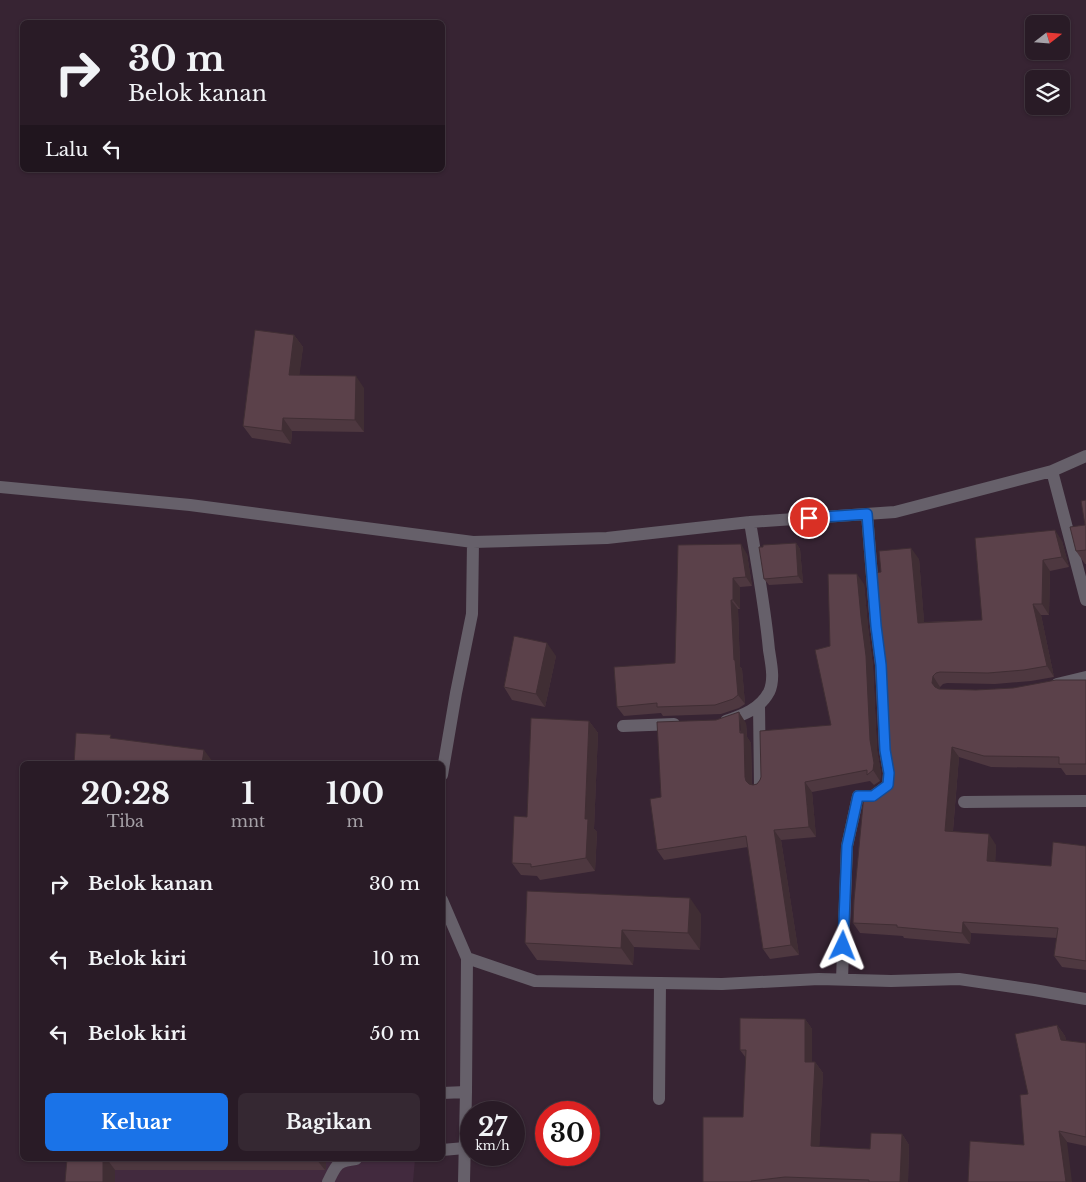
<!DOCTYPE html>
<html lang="id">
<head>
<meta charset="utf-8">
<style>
  :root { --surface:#291b26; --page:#352832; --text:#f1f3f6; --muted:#a5a1a7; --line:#453943; --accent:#1a73e8 }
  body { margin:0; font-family:"Libre Baskerville",serif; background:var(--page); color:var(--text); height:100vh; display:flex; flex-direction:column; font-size:19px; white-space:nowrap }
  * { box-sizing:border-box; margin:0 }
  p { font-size:16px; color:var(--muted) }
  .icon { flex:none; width:28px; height:28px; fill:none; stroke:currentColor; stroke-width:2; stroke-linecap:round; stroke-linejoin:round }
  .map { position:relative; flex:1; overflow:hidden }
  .drawer { position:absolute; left:20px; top:761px; width:425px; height:400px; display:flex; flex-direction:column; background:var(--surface); border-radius:8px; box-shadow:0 1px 4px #0004,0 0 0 1px var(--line) }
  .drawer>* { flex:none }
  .top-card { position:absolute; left:20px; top:20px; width:425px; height:152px; border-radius:8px; box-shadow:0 1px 4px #0004,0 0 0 1px var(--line); background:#291b26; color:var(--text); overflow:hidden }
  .needle { width:32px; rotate:73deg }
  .buttons { position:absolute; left:1025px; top:15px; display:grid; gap:10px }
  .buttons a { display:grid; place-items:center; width:45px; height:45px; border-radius:8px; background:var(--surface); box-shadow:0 1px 4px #0004,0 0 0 1px var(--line); font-size:25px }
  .speed { position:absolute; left:460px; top:1101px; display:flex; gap:10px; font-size:25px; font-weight:700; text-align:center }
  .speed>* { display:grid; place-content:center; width:65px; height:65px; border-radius:50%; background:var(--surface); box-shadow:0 1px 4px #0004,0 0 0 1px var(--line); line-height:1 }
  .speed small { font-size:12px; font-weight:400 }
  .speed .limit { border:8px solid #d22; background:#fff; color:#111 }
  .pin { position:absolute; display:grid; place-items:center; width:42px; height:42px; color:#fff; margin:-21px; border:2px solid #fff; border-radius:50%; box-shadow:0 1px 5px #0007 }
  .me { position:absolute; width:55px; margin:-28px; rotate:2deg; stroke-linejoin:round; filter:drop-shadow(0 0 4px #0008) }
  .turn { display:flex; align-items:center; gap:18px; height:105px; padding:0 25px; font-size:22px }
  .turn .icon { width:65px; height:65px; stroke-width:2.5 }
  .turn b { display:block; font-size:35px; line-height:42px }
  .then { display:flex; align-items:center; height:48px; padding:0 25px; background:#0003; gap:10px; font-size:19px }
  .eta { display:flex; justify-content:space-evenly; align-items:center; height:85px; text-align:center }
  .eta b { font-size:30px; font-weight:700; line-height:35px }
  .primary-button { display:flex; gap:10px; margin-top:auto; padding:10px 25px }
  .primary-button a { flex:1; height:58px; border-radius:8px; background:var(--accent); color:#fff; font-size:20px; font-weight:700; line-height:58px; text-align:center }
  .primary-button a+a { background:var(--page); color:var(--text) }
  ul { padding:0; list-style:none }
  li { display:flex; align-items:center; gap:15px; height:75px; padding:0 25px }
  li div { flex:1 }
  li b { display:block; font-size:19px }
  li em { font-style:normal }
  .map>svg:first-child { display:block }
  .built { fill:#422a3e }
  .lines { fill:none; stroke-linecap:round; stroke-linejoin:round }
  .lane { stroke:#66606a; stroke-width:12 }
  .street { stroke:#66606a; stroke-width:12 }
  .wall { fill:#4e3840 }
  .shaded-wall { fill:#402e34 }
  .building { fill:#5b414a; stroke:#402e34 }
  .route-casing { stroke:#114b97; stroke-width:12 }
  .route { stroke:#1a73e8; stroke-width:9 }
</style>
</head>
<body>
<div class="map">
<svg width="1086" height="1182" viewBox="0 0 1086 1182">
  <rect width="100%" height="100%" fill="#372433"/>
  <path class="built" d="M67 1159H415L413 1182H66Z"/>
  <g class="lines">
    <path class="lane" d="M659 1099 660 983
      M442 1150 465 1148
      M328 1182C336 1166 336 1161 356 1159"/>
    <path class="street" d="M1052 471 1086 600
      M0 487 190 505 473 542 607 538 750 522 895 512 1052 471 1086 456
      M1057 684 1086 677
      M759 705 760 787
      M726 721C743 715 760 709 769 692 775 680 771 663 769 650 765 607 757 565 750 522
      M623 726 674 724
      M442 775 456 693 472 614 473 542
      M964 802 1086 801
      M442 900 467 958 535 981 722 984 819 979 891 981 959 979 1034 990 1086 999
      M842 979 847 846 858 796H873L888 785 889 773 885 750 881 665 876 626 867 514
      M442 1093 466 1092
      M464 1182 466 1092 467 958"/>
  </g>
  <path class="wall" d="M294 335 303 347 299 375 364 388V432L292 431 291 444 252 438 243 426Z
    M1086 500V564H1085L1076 551 1085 525Z
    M1062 541 1069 567 1050 571 1049 615H1041L1054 677 1031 681 995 684 947 683 943 684 940 687V689L976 690 1013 688 1086 680V775H1066L1061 768 991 767 959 757 953 831 996 845 995 862 1051 866 1086 846V970L1062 967 1054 956 1057 938 971 933 970 944 904 938 903 936 860 933 853 923 870 792 887 779 890 763 881 572 919 559 924 622 982 620Z
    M796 543 800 549 803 583 769 585 764 579 763 547Z
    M747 554 752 586 740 587V609H738L740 667 742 669 745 704 739 708 721 714 663 716 661 713 624 716 617 707 675 663Z
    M864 584 868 627 873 666 877 750 881 773 880 781 874 785 870 781 812 792 816 837 781 840 799 955 770 959 763 949 748 847 664 860 657 850 746 723 747 737 751 743 752 785H753L757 784 831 725 830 646Z
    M556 656 545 707 512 700 504 687Z
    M589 721 598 733 594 829 597 832 595 871 540 880 537 876 521 875 512 863 527 817Z
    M701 914 700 950 634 947 633 965 537 960 525 943Z
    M805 1019 812 1029V1062H815L823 1073 819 1147 870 1149 902 1134 909 1145 908 1182H703L743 1117 746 1058 740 1050Z
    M1057 1025 1065 1036 1066 1041 1086 1043V1146L1067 1142 1028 1094Z
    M67 1159H326V1168L325 1170H115Z"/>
  <path class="shaded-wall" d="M294 335 303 347 298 387 289 375Z
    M356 376 364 388V432L355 420Z
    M283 418 292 431 291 444 282 431Z
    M1055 530 1062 541 1069 567 1062 557Z
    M796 543 800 549 803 583 798 576Z
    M741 544 747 554 752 586 746 577Z
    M911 548 919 559 925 633 918 623Z
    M1043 560 1050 571 1049 615 1042 604Z
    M857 574 864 584 868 627 873 666 877 750 881 773 880 781 873 770 870 740Z
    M733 578 740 587V609L733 600Z
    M731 600 738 609 740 667 742 669 745 704 738 695 734 660Z
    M1033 604 1041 615 1054 677 1047 666Z
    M547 643 556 656 545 707 536 694Z
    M933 676 940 687V694L932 683Z
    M739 712 746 723 747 737 751 743 752 788 746 781 745 777Z
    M589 721 598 733 594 829 597 832 595 871 586 858 585 819Z
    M952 747 959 757 952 841 945 831Z
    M204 750 213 762 212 764H202Z
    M805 782 812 792 816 837 809 827Z
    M774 830 781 840 799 955 791 945Z
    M989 834 996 845 995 872 987 861Z
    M690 898 701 914 700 950 688 933Z
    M963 922 971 933 970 944 962 933Z
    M622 930 634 947 633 965 621 948Z
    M805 1019 812 1029V1072L805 1062Z
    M1057 1025 1065 1036 1069 1052 1061 1040Z
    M815 1062 823 1073 819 1157 811 1146Z
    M1059 1131 1067 1142 1072 1182H1066Z
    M902 1134 909 1145 908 1182H900Z
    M103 1159H107L115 1170V1182H103Z
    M316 1159H326V1168L325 1170Z"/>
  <path class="building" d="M255 330 294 335 289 375 356 376 355 420 283 418 282 431 243 426Z
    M1086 500V550L1076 551 1070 527 1085 525 1081 501Z
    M1055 530 1062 557 1043 560 1042 604H1033L1047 666 1024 670 988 673 940 672 936 673 933 676 932 683 935 687 939 689 976 690 1013 688 1056 680H1086V764H1059V757L984 756 952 747 945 831 989 834 987 861 1051 866 1053 842 1086 846V961L1054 956 1058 928 963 922 962 933 897 927V925L853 923 854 900 864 794 870 792 887 779 890 763 886 739 882 654 877 615 873 573 881 572 879 551 911 548 918 623 982 620 975 538Z
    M796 543 798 576 764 579 759 547H763V545Z
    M741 544 746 577 733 578V600H731L734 660H735L738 695 733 699 715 705 657 707V703L617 707 614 667 675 663 678 545Z
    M828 574H857L861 617 866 656 870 740 874 763 873 770 867 775V770L805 782 809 827 774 830 791 945 763 949 746 836 657 850 650 799 661 797 657 722 716 720 739 712 740 733H744L745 777 746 781 749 784 753 785 757 784 760 780 761 777 760 731 831 725 815 650 830 646Z
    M514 636 547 643 536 694 504 687Z
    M531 718 589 721 585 819H588L586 858 531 867V864L512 863 514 816 527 817Z
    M76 733 111 735 110 738 204 750 202 764H74Z
    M527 891 690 898 688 933 622 930 621 948 525 943Z
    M740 1018 805 1019V1062H815L811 1146 870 1149 871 1133 902 1134 900 1182H869V1180L785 1177 751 1181V1182H703V1117H743L746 1050H740Z
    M1057 1025 1061 1040 1086 1043V1137L1059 1131 1066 1182H968L970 1141 1024 1145 1020 1095 1028 1094 1015 1034Z
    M67 1159H103V1182H65Z"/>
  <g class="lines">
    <g class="route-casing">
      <path id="route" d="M809 518 867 514 876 626 881 665 885 750 889 773 888 785 873 796H858L847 846 843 946"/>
    </g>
    <use href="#route" class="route"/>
  </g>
</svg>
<div class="buttons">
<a><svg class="needle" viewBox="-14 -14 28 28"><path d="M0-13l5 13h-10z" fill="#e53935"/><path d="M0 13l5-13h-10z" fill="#a5a1a7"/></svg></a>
<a><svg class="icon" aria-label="layers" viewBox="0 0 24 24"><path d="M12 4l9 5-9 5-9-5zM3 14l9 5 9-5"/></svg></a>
</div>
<div class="speed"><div>27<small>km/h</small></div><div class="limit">30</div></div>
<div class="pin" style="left:809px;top:518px;background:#d93025"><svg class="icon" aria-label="arrive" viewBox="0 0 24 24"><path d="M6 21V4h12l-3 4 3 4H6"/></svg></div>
<svg class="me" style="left:843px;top:946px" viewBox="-20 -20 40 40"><path d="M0-17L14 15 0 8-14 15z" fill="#1a73e8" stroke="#fff" stroke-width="4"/></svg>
<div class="top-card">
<div class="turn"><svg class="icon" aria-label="right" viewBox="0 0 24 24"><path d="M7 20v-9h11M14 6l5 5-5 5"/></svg><div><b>30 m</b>Belok kanan</div></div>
<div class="then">Lalu<svg class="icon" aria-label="left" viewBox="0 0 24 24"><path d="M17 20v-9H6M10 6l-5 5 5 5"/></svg></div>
</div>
<section class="drawer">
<div class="eta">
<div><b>20:28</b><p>Tiba</p></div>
<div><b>1</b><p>mnt</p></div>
<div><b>100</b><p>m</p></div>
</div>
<ul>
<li><svg class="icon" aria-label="right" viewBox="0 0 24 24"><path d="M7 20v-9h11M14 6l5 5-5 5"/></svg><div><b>Belok kanan</b></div><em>30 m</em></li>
<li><svg class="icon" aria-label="left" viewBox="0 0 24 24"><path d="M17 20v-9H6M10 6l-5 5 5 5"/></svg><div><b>Belok kiri</b></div><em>10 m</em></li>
<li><svg class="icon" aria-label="left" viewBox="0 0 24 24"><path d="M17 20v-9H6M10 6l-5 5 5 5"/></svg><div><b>Belok kiri</b></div><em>50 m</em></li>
</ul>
<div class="primary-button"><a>Keluar</a><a>Bagikan</a></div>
</section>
</div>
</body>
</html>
